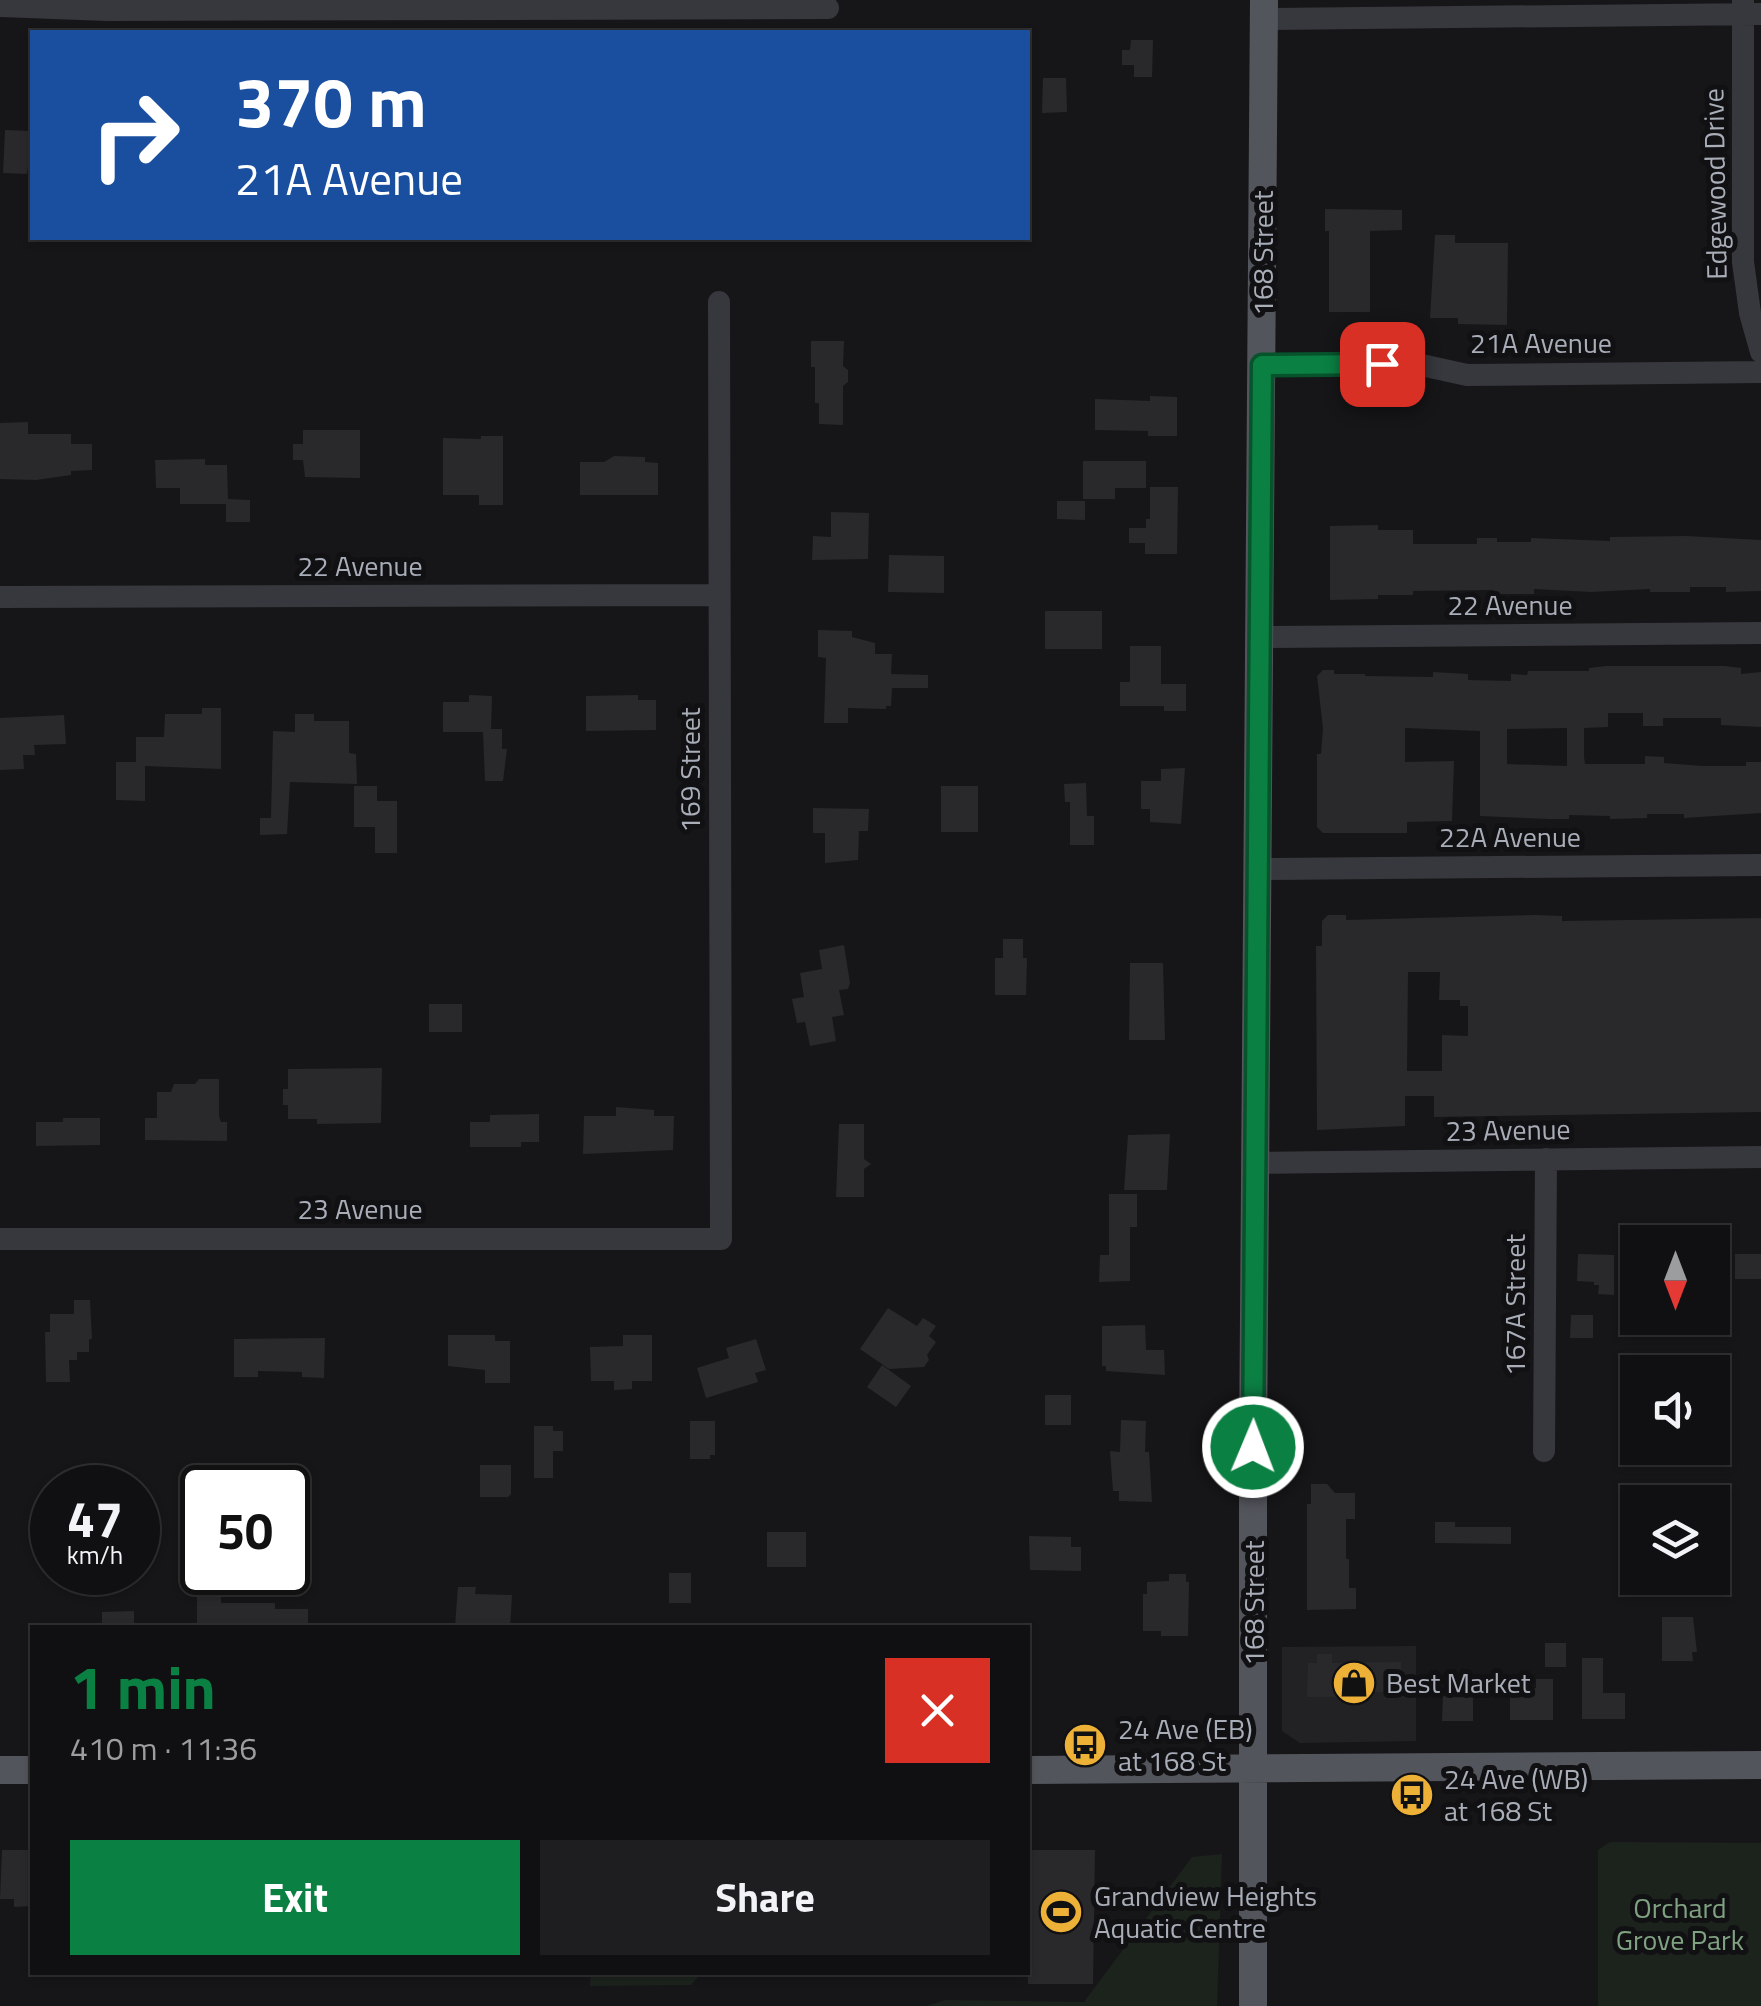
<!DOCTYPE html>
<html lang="en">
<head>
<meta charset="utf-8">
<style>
  :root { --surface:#101012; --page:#1e1e20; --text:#f1f3f6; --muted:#9c9d9f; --line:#303032; --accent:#0b8043 }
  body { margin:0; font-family:"Titillium Web",sans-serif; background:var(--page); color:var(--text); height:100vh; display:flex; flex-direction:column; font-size:38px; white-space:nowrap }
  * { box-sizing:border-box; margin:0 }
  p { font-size:32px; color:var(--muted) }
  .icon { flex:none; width:55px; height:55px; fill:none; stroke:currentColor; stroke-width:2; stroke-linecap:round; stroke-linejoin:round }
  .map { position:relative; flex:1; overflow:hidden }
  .panel { position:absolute; left:30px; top:1625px; width:1000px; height:350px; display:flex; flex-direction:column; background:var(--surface); border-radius:0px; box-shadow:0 2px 8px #0004,0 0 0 2px var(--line) }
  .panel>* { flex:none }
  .guide { position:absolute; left:30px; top:30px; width:1000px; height:210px; border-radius:0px; box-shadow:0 2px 8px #0004,0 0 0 2px var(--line); background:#1a4fa0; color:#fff; overflow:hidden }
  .needle { width:65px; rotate:180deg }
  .buttons { position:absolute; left:1620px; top:1225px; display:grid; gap:20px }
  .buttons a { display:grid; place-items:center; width:110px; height:110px; border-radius:0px; background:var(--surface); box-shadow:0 2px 8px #0004,0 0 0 2px var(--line); font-size:50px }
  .speed { position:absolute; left:30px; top:1465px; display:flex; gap:20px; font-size:50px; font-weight:700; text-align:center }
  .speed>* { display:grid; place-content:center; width:130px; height:130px; border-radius:50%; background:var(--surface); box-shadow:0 2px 8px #0004,0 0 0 2px var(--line); line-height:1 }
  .speed small { font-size:25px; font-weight:400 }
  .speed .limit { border:5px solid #111; border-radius:15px; background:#fff; color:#111 }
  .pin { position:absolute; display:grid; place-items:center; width:85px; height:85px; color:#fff; margin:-42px; border-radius:20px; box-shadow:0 5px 15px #0006 }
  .me { position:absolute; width:110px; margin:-55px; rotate:1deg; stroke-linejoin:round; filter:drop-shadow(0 0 8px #0008) }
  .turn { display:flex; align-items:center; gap:35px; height:210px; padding:0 40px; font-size:45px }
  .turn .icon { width:130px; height:130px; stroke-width:2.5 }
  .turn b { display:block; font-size:70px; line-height:85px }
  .round { display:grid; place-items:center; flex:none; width:105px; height:105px; border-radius:0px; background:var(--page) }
  .overview { display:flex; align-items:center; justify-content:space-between; height:170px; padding:0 40px }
  h1 { font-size:60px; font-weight:700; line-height:75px; color:var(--accent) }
  .primary-button { display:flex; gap:20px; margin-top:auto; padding:20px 40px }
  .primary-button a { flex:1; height:115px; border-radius:0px; background:var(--accent); color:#fff; font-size:40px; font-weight:700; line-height:115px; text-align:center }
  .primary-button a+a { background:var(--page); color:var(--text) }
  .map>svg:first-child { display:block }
  .built { fill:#222225 }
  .green { fill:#1c231d }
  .building { fill:#29292c; fill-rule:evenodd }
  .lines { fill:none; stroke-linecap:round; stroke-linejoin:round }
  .minor { stroke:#37383d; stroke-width:22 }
  .major { stroke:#53555c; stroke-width:28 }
  .route-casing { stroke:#07532c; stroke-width:25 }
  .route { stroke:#0b8043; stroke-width:18 }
  .labels { text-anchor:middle; stroke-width:10; stroke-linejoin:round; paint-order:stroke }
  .street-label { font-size:28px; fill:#a8adb8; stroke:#111113 }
  .poi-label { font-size:28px; fill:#a8adb8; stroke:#111113; text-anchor:start }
  .park-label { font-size:28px; fill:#80a282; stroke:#111113 }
</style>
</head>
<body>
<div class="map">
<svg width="1761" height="2006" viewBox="0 0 1761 2006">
  <rect width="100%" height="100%" fill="#161618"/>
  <path class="built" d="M1416 1646V1741L1300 1743 1282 1731V1647Z"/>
  <path class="green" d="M1610 1842 1761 1843V2006H1598V1850Z
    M1222 1854 1217 2006H926L945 2000 1084 2002 1192 1857Z
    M591 1973V1972L702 1973 691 1985 590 1986Z"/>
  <path class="building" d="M1131 40H1153L1152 77H1134V65H1122V50H1130Z
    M1043 78H1066L1067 112 1042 113Z
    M5 130 32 131V167H28L27 174 3 173Z
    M1325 209 1402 210V230L1370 231V312H1329V231H1325Z
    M1435 235H1455V243H1508L1507 325 1458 324V318H1430Z
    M811 341H844L843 366 848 370V382L843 386V425L819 424V403H815V367H811Z
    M1150 396 1177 397V436H1148V431L1095 430V399L1150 401Z
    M28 422V434H71V444H92V470L71 471V475L36 480 0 479V423Z
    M303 430H360V478L305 477 303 460H293V444H303Z
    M481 436H503V505H479V495H443V438L481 439Z
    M614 456 645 457V462L658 463V495H580V462H604Z
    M205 459V465H227L228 499 250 500V522H226V504H180V488H156L155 460Z
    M1083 461H1146V488H1115V499H1083Z
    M1150 487H1178L1177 554H1145V543H1129V528H1146V519H1150Z
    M1057 501H1085V520L1057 519Z
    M831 512 869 513 868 559 812 560 813 536 831 537Z
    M1378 525V530H1413V544H1477V538H1497V542H1531V538L1610 541V537L1687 536 1761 540V591L1726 592V587H1690V592H1650V589L1591 592 1534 589V594H1494V590L1413 591V595H1378V599L1330 600V526Z
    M889 555 944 556V593L888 592Z
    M1045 611H1102V649H1045Z
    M818 630 852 631V637L875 643V654H892L891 674 928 675V688H892L891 706H886V709L848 708V723H824L826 658 818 657Z
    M1130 646H1161V684H1186V711H1164V706H1120V682H1130Z
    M1606 666H1725L1741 668V674L1761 672V727L1721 725V718H1663V726H1643V713H1608V727L1584 728V757L1585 764H1645V756L1664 757V763L1702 766H1746V762H1761V813L1684 818V814H1647V818L1610 819V816L1569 815V819H1550L1480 816V731L1405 728V762L1454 761 1452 821 1407 822V833H1323L1317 827V754H1321L1323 728 1317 676 1323 670H1334V674H1365V676L1433 677V672L1468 674V680L1511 681V674L1527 675 1528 671H1589V668ZM1567 728V766L1507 764V729Z
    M469 695 492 696 491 729H502V749H507L503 781H485L483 732H443V702H469Z
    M638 695V700H656V730L586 731V696Z
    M202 708H221V769L145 766V801L116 800V762H136V737H164L165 714H202Z
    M295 714H314V721H349V753L356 754 357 784 290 782 287 834 260 835V818H271L273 731 295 732Z
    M64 715 66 744 34 745 35 755H23L24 769 0 770V718Z
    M1185 768 1181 824 1150 822V809H1141V781H1161V769Z
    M1086 783 1087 816H1094V845H1070V802H1065L1064 784Z
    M354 786H377V801H397V853H375V827H354Z
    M941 786H978V832H941Z
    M813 808 869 809 868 831H859L858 860 825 863V833H813Z
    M1328 915H1346V920L1535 915 1562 916V921L1761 918V1112L1434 1117V1096H1405V1126L1317 1130 1316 946H1322V921ZM1408 972H1440L1439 1000H1460V1006H1468V1036L1442 1035V1071H1407Z
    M1003 939H1023V958H1027L1026 995H995V958H1003Z
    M844 945 850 983 848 989 839 990 844 1015 832 1017 836 1041 810 1046 805 1022 797 1023 792 999 804 997 800 973 822 969 819 950Z
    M1130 963H1163L1165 1040H1129Z
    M429 1004H462V1032H429Z
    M382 1068 381 1123 317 1124V1119H288V1105H283V1089H288V1069Z
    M199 1079H219V1116L221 1122H227V1141L145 1140V1118H157V1092H171L174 1084H195Z
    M616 1107 654 1110V1116H674L673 1150 583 1154 584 1116H616Z
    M539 1114V1142H521V1147H470V1122H490V1115Z
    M63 1118H100V1145L36 1146V1122H63Z
    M839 1124H864V1159L871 1164 864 1169V1197H836Z
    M1170 1134 1167 1190H1124L1128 1135Z
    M1109 1194H1137V1227H1130V1281L1099 1282 1100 1255H1109Z
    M1578 1254 1614 1255V1295L1598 1294 1599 1285H1594V1282L1577 1281Z
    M1735 1254H1761V1279H1735Z
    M74 1300H90L92 1339H89V1352H77V1360H69L70 1382H46L45 1332H50V1314H74Z
    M888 1308 917 1326 923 1318 936 1326 929 1336 936 1342 927 1355 929 1360 924 1367 889 1369 860 1349Z
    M1571 1315H1593V1338H1570Z
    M1145 1325 1146 1350H1164L1165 1375 1106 1371V1366H1102V1326Z
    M448 1335H495V1341H510V1383H485V1370L448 1366Z
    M623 1335H652V1381H632V1389L614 1390V1381H591L590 1347 623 1346Z
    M325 1338 324 1378 302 1377V1372L258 1371V1377H234V1339Z
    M756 1339 766 1370 755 1373 758 1382 706 1398 697 1368 729 1358 726 1348Z
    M882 1365 911 1386 896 1407 867 1387Z
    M1045 1395H1071V1425H1045Z
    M1121 1420 1146 1421 1145 1452H1149L1152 1502 1119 1501V1491H1113L1110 1451 1120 1452Z
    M690 1421H715V1455H710V1459H690Z
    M534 1426H553V1431H563V1451H553V1478H534Z
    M480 1465H511V1494L508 1497H480Z
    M1311 1484H1327L1335 1493H1355V1519H1346V1559H1349V1588H1356V1609L1307 1610V1504H1311Z
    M1435 1522H1455V1527H1511V1544L1435 1543Z
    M767 1532H806V1567H767Z
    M1029 1536 1071 1537V1547H1081V1571L1030 1570Z
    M669 1573H691V1603H669Z
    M1169 1574H1186V1582H1189L1188 1636H1161V1631H1143V1594H1147V1582L1169 1581Z
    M458 1587H476L475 1594 512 1595 510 1628 455 1626Z
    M197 1595 221 1596V1603H275V1609H308V1628L197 1626Z
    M134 1611V1628H102V1612Z
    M1662 1617H1693L1697 1652H1692L1693 1661H1662Z
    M1545 1643H1566V1667H1545Z
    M1317 1654H1332V1663L1401 1662V1692H1344V1697H1307L1308 1663H1317Z
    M1582 1658H1603V1693H1625V1719H1582Z
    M1536 1679H1553V1720H1510V1688H1536Z
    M1443 1695H1473V1721H1442Z
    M2 1850H29L32 1906 14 1907V1899H0Z
    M1028 1850H1095L1093 1984H1028Z"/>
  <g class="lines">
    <path class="minor" d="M1743 0V262L1750 313 1761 352
      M0 6 107 10 828 8
      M1264 19 1761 14
      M1262 365 1417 364 1467 375 1761 372
      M0 597 719 595
      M1260 637 1761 633
      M1259 869 1761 865
      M1257 1163 1761 1157
      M0 1239H721L719 302
      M1544 1451 1546 1159"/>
    <path class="major" d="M0 1770H32
      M1028 1770 1761 1765
      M1253 2006V1447L1264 0"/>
  </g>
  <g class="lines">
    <g class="route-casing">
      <path id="route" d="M1253 1447 1262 365 1382 364"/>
    </g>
    <use href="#route" class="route"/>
  </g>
  <defs>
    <g id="shop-disc" transform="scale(2.25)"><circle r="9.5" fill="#eeb138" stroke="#111113"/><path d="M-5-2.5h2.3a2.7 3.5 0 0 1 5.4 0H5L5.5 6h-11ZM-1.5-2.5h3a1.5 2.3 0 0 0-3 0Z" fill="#111"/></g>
    <g id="bus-disc" transform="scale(2.25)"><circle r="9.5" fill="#eeb138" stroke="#111113"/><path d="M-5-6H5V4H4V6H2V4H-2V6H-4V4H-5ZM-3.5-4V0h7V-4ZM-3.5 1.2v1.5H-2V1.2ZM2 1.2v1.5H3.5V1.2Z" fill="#111"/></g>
    <g id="stadium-disc" transform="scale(2.25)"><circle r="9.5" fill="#eeb138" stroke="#111113"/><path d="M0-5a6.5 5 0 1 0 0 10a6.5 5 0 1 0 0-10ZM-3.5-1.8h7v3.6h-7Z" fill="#111"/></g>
  </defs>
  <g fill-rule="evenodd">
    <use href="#shop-disc" x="1354" y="1683"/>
    <use href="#bus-disc" x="1085" y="1745"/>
    <use href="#bus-disc" x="1412" y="1795"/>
    <use href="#stadium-disc" x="1061" y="1912"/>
  </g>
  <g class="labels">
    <g class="street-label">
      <text transform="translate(1715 184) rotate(-91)" y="10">Edgewood Drive</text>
      <text transform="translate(1263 253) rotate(-90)" y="10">168 Street</text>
      <text x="1541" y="353">21A Avenue</text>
      <text x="360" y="576">22 Avenue</text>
      <text x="1510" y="615">22 Avenue</text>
      <text transform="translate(690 770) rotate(-90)" y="10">169 Street</text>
      <text x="1510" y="847">22A Avenue</text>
      <text transform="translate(1508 1130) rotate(-1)" y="10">23 Avenue</text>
      <text x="360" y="1219">23 Avenue</text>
      <text transform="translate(1515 1305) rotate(-90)" y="10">167A Street</text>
      <text transform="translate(1254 1603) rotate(-90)" y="10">168 Street</text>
    </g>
    <g class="poi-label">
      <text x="1386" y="1693">Best Market</text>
      <text x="1118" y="1739">24 Ave (EB)<tspan x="1118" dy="32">at 168 St</tspan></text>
      <text x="1444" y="1789">24 Ave (WB)<tspan x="1444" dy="32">at 168 St</tspan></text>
      <text x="1094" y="1906">Grandview Heights<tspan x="1094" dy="32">Aquatic Centre</tspan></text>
    </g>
    <g class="park-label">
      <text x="1680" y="1918">Orchard<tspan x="1680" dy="32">Grove Park</tspan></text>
    </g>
  </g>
</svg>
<div class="buttons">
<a><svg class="needle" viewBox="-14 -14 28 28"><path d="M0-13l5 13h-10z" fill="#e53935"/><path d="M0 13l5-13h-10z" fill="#9c9d9f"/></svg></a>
<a><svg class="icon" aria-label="sound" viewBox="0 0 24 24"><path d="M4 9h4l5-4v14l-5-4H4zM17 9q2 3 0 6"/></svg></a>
<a><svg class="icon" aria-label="layers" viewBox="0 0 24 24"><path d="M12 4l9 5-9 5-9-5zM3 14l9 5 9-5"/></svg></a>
</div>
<div class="speed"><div>47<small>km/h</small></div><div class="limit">50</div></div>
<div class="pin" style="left:1382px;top:364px;background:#d93025"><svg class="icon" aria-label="arrive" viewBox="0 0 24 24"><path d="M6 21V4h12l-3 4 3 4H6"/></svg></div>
<svg class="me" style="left:1253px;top:1447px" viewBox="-20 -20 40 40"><circle r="17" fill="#0b8043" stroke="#fff" stroke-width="3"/><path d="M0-11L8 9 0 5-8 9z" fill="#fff"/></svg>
<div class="guide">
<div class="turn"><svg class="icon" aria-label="right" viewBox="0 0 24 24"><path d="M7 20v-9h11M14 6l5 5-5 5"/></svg><div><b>370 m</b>21A Avenue</div></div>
</div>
<section class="panel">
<div class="overview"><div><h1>1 min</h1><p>410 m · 11:36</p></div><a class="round" style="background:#d93025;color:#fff"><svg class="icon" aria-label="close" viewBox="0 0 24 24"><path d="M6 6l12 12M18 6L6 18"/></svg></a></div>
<div class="primary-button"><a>Exit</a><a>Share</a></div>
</section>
</div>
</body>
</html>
